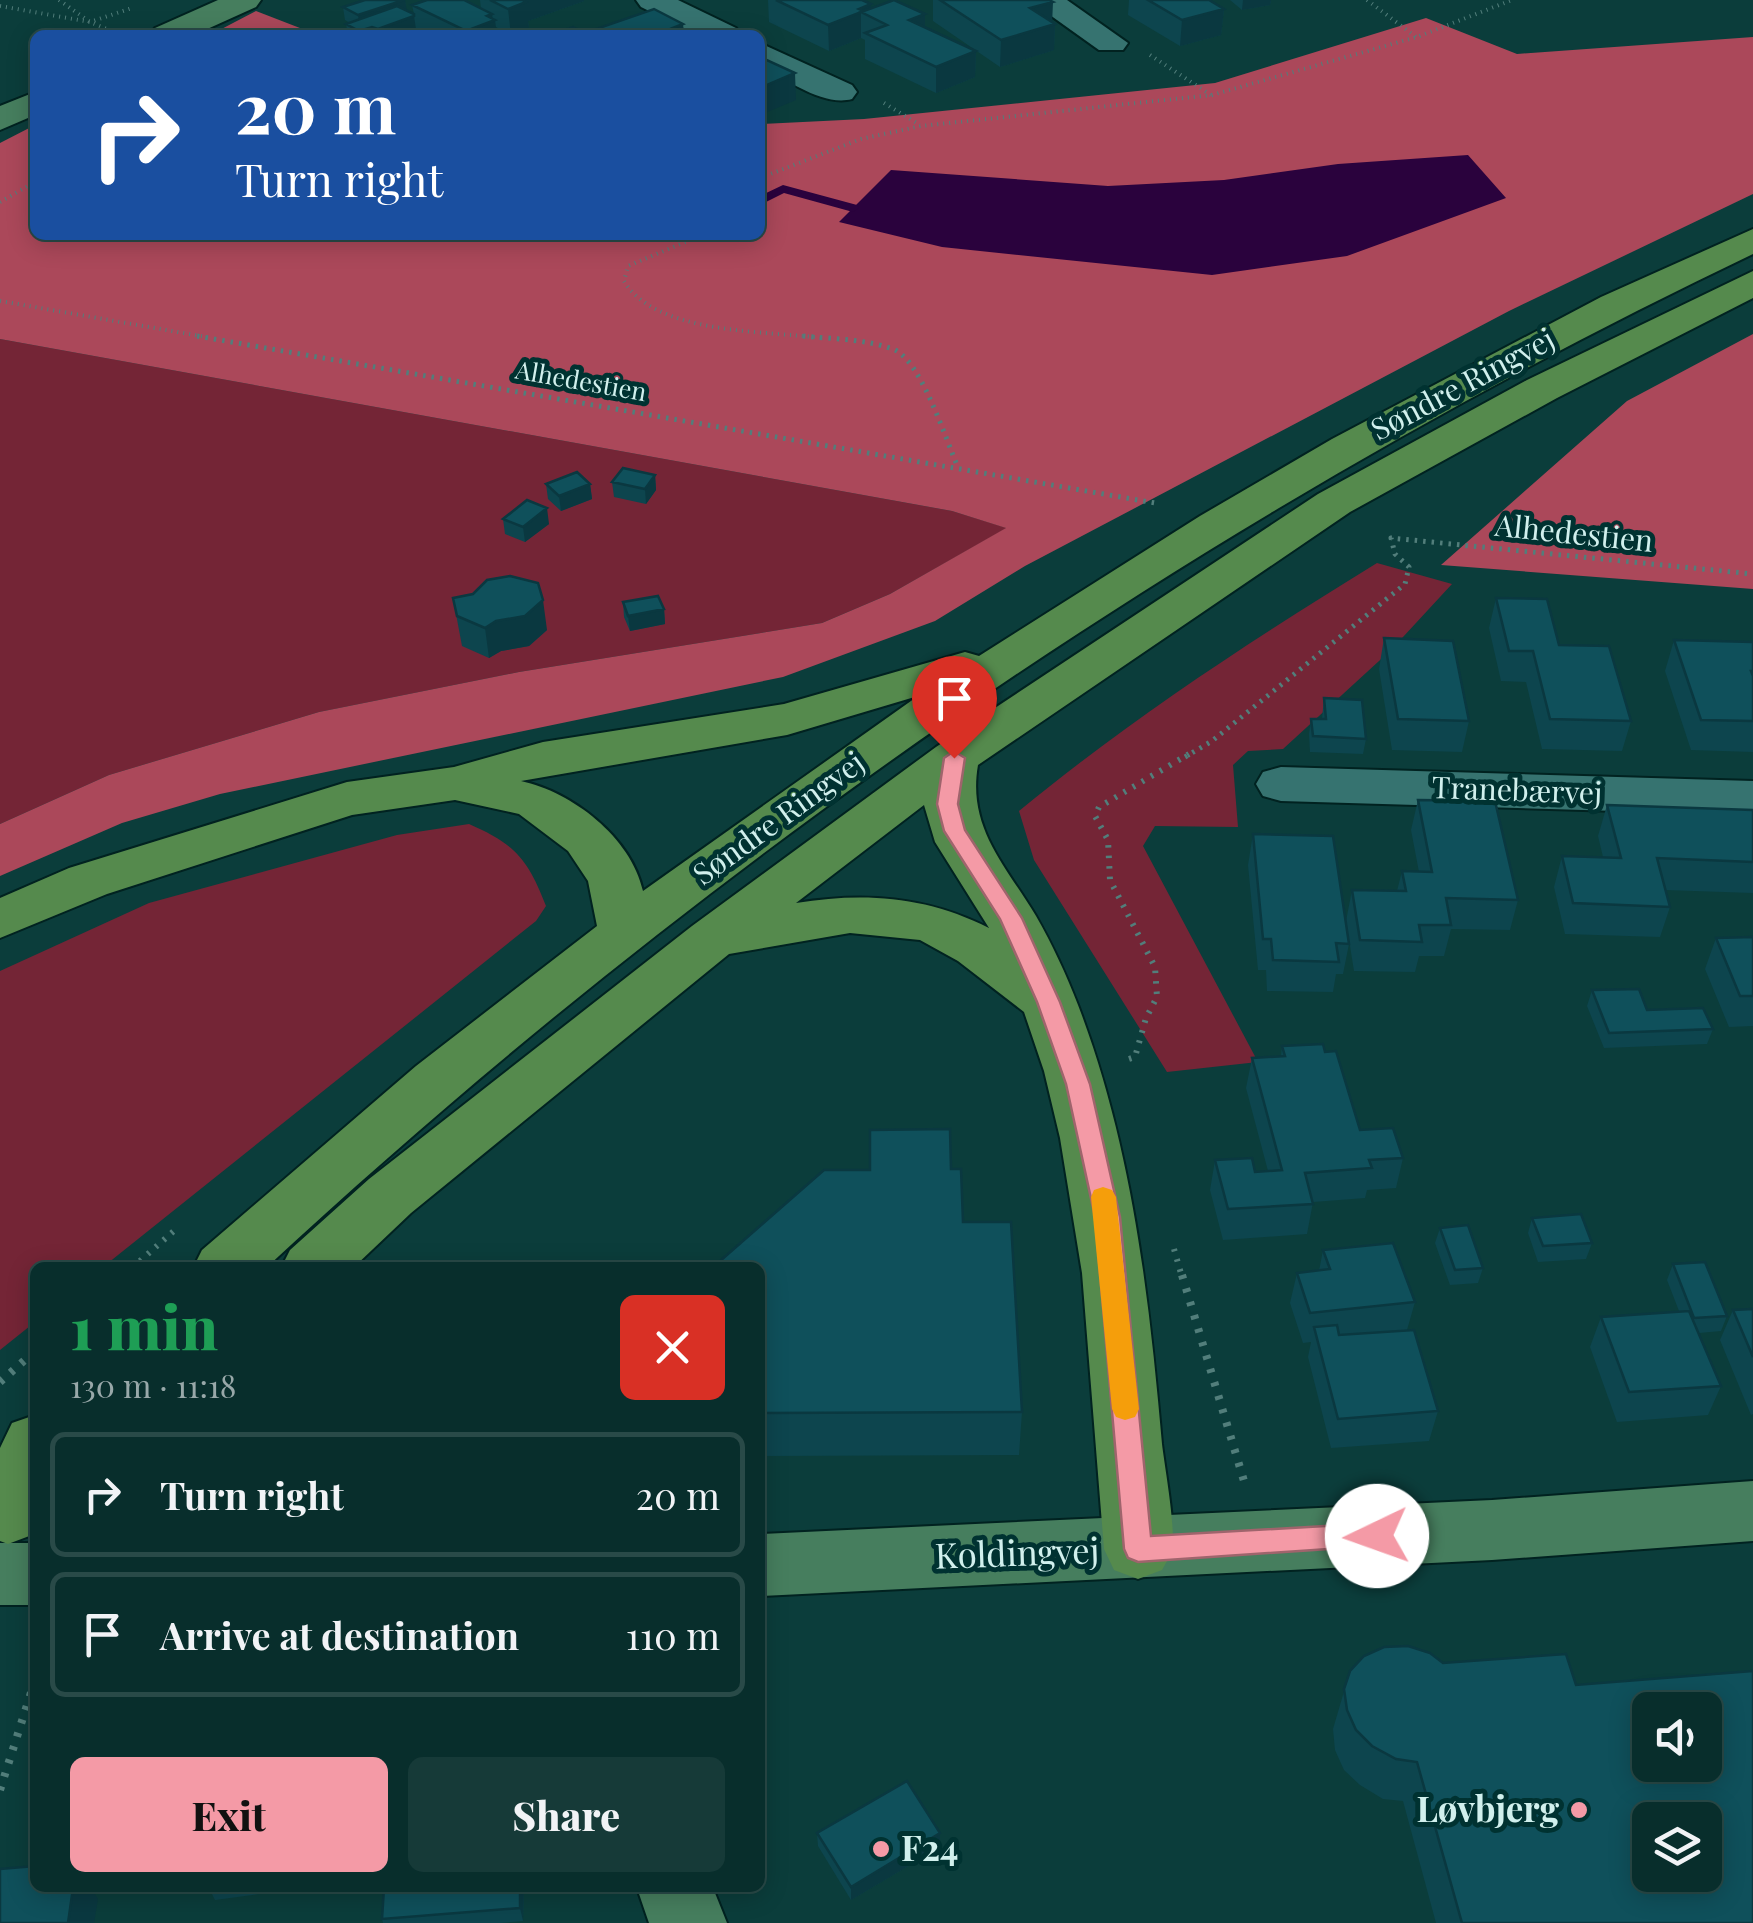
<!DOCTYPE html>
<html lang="en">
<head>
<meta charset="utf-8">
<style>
  :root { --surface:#082e2c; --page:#163a38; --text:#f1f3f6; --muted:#98a8a9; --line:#294a48; --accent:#f49aa6 }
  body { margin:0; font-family:"Playfair Display",serif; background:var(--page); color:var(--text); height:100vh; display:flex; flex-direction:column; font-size:38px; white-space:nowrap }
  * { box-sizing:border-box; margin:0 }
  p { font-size:32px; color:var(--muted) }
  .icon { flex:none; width:55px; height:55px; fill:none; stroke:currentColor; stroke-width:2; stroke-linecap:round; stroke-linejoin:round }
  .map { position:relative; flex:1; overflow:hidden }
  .sheet { position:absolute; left:30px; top:1262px; width:735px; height:630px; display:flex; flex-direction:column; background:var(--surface); border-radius:15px; box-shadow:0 5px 25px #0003,0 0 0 2px var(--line) }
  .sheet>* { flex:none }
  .top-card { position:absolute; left:30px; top:30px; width:735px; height:210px; border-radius:15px; box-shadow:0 5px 25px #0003,0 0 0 2px var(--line); background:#1a4fa0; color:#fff; overflow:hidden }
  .controls { position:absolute; left:1632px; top:1692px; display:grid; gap:20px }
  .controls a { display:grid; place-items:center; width:90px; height:90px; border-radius:15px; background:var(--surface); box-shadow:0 5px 25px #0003,0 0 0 2px var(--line); font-size:50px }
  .pin { position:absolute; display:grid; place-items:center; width:85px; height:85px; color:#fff; margin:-102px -42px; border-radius:50% 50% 50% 0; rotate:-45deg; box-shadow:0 0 10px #0007 }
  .pin .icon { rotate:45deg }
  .me { position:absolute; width:110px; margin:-55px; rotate:267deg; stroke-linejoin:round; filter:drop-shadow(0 0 8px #0008) }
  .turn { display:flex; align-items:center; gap:35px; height:210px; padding:0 40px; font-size:45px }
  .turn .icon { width:130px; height:130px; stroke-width:2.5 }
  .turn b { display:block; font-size:70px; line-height:85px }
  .round { display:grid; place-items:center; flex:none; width:105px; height:105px; border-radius:15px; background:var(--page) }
  .head { display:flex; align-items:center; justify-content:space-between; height:170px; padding:0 40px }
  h1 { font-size:60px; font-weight:800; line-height:75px; color:#1e9e55 }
  .action { display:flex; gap:20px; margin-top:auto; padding:20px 40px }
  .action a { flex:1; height:115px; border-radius:15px; background:var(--accent); color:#111; font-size:40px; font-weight:800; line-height:115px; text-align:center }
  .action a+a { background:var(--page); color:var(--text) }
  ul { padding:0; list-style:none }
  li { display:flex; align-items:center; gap:30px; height:125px; margin:0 20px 15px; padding:0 20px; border:5px solid var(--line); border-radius:15px }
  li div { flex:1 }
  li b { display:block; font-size:38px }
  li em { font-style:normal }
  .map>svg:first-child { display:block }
  .green { fill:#742536 }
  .forest { fill:#ab485a }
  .water { fill:#2a023d }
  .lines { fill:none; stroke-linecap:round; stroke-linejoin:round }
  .stream { fill:#2a023d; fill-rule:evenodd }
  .street-casing { stroke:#012220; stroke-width:4 }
  .secondary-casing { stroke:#012220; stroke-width:4 }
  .primary-casing { stroke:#012220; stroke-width:4 }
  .path-far3 { stroke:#527e7b; stroke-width:4; stroke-dasharray:1 5; stroke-linecap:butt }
  .path-far2 { stroke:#527e7b; stroke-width:5; stroke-dasharray:2.5 6; stroke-linecap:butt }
  .path-far1 { stroke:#527e7b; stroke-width:6; stroke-dasharray:2.5 8; stroke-linecap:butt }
  .path { stroke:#527e7b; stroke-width:8; stroke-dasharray:4 10; stroke-linecap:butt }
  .street { fill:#367370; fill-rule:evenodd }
  .secondary { fill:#467e5e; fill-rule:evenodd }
  .primary { fill:#558a4d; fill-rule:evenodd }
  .wall { fill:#0d454e }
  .shaded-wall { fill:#0a3840 }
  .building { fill:#0f505b; stroke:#0a3840; stroke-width:2.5; fill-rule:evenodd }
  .route { fill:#f49aa6; stroke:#9f646c; stroke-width:2.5 }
  .slow { fill:#f59e0b }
  .poi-dot { fill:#f49aa6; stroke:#003231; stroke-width:4 }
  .labels { text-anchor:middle; stroke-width:10; stroke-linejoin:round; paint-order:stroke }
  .far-street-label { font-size:25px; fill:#d1f0ed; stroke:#003231 }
  .street-label { font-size:30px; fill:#d1f0ed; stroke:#003231 }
  .near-street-label { font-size:35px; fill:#d1f0ed; stroke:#003231 }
  .near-poi-label { font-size:35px; font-weight:bold; fill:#d1f0ed; stroke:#003231; text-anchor:end }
</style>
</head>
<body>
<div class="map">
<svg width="1753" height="1923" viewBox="0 0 1753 1923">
  <rect width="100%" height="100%" fill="#0b3d3b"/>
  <path class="green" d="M0 339 952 511 1007 528 890 594 822 623 519 672 319 712 109 775 0 824Z
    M1377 563 1452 584 1391 650 1283 749 1248 751 1233 765 1238 827 1155 826 1143 846 1258 1062 1167 1072 1034 860 1019 811C1132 718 1252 640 1377 563Z
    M469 824C515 844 528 859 546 906L536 921 103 1267 35 1268V1322L0 1350V971L149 903 397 835Z"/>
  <path class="forest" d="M256 11 318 35H210Z
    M1426 18 1517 54 1753 37V194L1509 311 1025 566 935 621 783 677 220 794 122 823 0 876V824L109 775 319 712 519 672 822 623 890 594 1006 528 952 511 0 339V143L35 125V235H760V124L864 119 1215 83Z
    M1753 334V589L1441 565 1627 401Z"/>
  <path class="water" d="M1468 155 1506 198 1347 256 1212 275 942 247 839 222 891 170 1108 186 1224 180 1338 164Z"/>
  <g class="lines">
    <path class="stream" d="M783 185 857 205 859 208 853 212 784 193 760 205V196Z"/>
    <g class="street-casing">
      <path id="street" d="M636 0H678L736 28 741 35H698L641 7Z
        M1029 0H1067L1128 43 1123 50H1099Z
        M760 43 852 85 857 92 852 99C823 107 786 79 760 66Z
        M1281 767 1753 781V815L1281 801 1263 796 1256 784 1263 772Z"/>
    </g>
    <g class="secondary-casing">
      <path id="secondary" d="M218 0H261L256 7 194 35H150L155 28Z
        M35 92V115L0 130V106Z
        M1753 1481V1541L1492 1560 760 1596V1534L1492 1500Z
        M0 1543H35V1605H0Z
        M637 1888H713L727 1923H649Z"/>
    </g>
    <g class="primary-casing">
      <path id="primary" d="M1753 229V254C1210 513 707 859 266 1268H193L202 1250 416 1066 597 926 588 881 568 851 519 814 455 800 352 815 107 894 0 938V898L69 868 347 782 454 767 543 742 784 704 965 652 979 656 1200 516 1332 439 1601 297ZM918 696 643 891C631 837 572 792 521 781L787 735Z
        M1753 271V298L1557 398 1350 512 978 765C967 828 1006 866 1036 916 1052 944 1066 974 1078 1005 1132 1146 1149 1295 1162 1444 1165 1469 1176 1528 1172 1550 1171 1556 1165 1564 1162 1570L1138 1579 1114 1570 1104 1549 1082 1273 1060 1138 1044 1071 1024 1012 958 961 920 940 850 933 729 954 411 1213 353 1268H281L290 1250 369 1179 692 926 936 747 1318 494 1527 380ZM924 805 935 842 989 928C926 896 864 892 796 903Z
        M35 1415V1529L32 1535 8 1544 0 1541V1448L12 1423Z"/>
    </g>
    <path class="path-far3" d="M59 0 90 22 114 32
      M1367 0 1416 37
      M0 6 90 22 132 8
      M1150 55 1211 95
      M884 103 920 125
      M760 178 861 139 921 126 1212 95 1417 37 1512 0
      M0 202 35 182
      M702 235 628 266 624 281C655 334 765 331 823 338
      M0 301 212 338"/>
    <path class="path-far2" d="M197 336 1155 503
      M803 336C832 339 868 339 895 350 921 362 945 437 957 465
      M1185 757 1212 741 1405 584 1409 567 1395 554 1391 538 1753 574"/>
    <path class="path-far1" d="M1129 1059 1135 1057 1146 1018 1157 997 1155 967 1110 880 1108 840 1095 816 1099 807 1189 754
      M1174 1249 1182 1277
      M132 1268 176 1229"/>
    <path class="path" d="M1182 1275 1244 1481
      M0 1382 35 1351
      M0 1790 35 1680"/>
    <use href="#street" class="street"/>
    <use href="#secondary" class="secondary"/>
    <use href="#primary" class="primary"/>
  </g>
  <path class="wall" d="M405 0 406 10 414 14 412 5 481 9 480 0 584 1 528 21 529 28 511 35 496 27 497 35H424L416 31V29L400 35H348L346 24 350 23 345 20 343 7Z
    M768 0H862L871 9 925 28 976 51 975 77 936 93 865 59V40L861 38 829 51 769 22Z
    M933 0H1049L1052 22 1055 24 1054 50 1000 67 933 21Z
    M1129 0H1209L1224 9 1221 35 1180 46 1128 15Z
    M1230 0H1271L1270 5 1242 10Z
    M655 475 656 490 646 504 614 497 612 482Z
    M546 484H590L592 499 561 511 548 499Z
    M503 519 549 524 525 542 505 534Z
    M453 598 547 630 529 646 501 651 489 658 462 646Z
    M1496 598 1559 645 1631 721 1622 751 1542 749 1526 682 1501 681 1489 628Z
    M623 602 664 609 665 624 630 631 624 617Z
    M1384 638 1469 721 1462 752 1392 750 1379 669Z
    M1674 640 1753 642V752L1691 750 1665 671Z
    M1324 698 1366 739 1363 754 1310 752 1309 734 1311 719H1322Z
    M1418 800 1518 900 1510 930 1451 929 1444 956H1419L1415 972 1354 971 1346 921 1352 890 1397 891 1402 871 1419 872 1411 830Z
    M1607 805 1753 810V893L1665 890 1670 907 1660 937 1565 934 1554 887 1562 856 1603 857 1598 836Z
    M1253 834 1349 944 1343 974H1336L1333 992 1267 991 1266 970H1258L1248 865Z
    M1753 937V1026L1729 1027 1705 969 1716 938Z
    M1592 990 1647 1010 1713 1029 1707 1044 1604 1048 1587 1006Z
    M1282 1046 1325 1052 1360 1130 1403 1158 1396 1188 1367 1190 1365 1198 1313 1202 1307 1234 1223 1240 1210 1190 1215 1160 1255 1172 1268 1171 1246 1088 1252 1058 1281 1056Z
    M951 1169 963 1222 1022 1412 1019 1455 760 1456V1268Z
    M1532 1218 1592 1243 1586 1259 1538 1262 1528 1233Z
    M1440 1228 1483 1268 1478 1283 1450 1285 1435 1243Z
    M1323 1250 1415 1302 1407 1330 1438 1411 1429 1441 1331 1448 1308 1357 1311 1342 1303 1343 1290 1303 1297 1273 1319 1271Z
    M1673 1264 1727 1316 1721 1331 1699 1333 1721 1386 1708 1415 1617 1422 1590 1347 1601 1317 1679 1311 1667 1280Z
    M1753 1309V1414L1751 1415 1720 1340 1733 1310Z
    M1443 1663 1576 1685 1753 1923H1436L1403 1801 1383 1799 1360 1785 1344 1770 1335 1750 1333 1729 1350 1671Z
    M817 1833 940 1847 851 1900 818 1846Z
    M209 1888H267V1893L215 1900Z
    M524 1888 523 1921 500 1923H383L382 1919Z"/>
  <path class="shaded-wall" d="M405 0 407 13 360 29 358 15Z
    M519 0H584V1L528 21 529 28 511 35 508 9Z
    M1243 0H1271L1270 5 1242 10Z
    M1053 2 1052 25 1055 24 1054 50 1000 67 1001 40 1030 8Z
    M871 4V17L861 12V38L829 51 828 25Z
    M1224 9 1221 35 1180 46 1182 20Z
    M492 14 493 21 495 20 497 35H467L466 31 487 16Z
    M925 14V40L909 20Z
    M414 16 416 29 400 35H379L378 29Z
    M683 24 684 35H654Z
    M372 27 373 35H360L359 31Z
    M976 51 975 77 936 93V67Z
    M795 73 796 100 760 115V88Z
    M655 475 656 490 646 504 645 489Z
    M590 484 592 499 561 511 559 496Z
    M547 508 549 524 525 542 523 527Z
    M543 600 547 630 529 646 501 651 489 658 485 628 496 621Z
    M664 609 665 624 630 631 628 616Z
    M940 1833V1847L851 1900V1887Z
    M73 1888H91L98 1899 94 1923H68Z
    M520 1888H524L523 1921 520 1908Z"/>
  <path class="building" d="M365 0H404L358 15 343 7Z
    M427 0H464L492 14 487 16 495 20 466 31 412 5Z
    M490 0H522L526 2 508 9Z
    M776 0H862L871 4 859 9 864 11 828 25Z
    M894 0 925 14 909 20 976 51 936 67 865 33 887 25 861 12Z
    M940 0H1049L1053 2 1030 8 1055 24 1001 40Z
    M1148 0H1209L1224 9 1182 20Z
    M397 6 414 14V16L378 29 372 27 359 31 346 24Z
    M654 9 683 24 655 35H551L573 27 585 33Z
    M760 57 795 73 760 88Z
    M623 468 655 475 645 489 612 482Z
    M577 472 590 484 559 496 546 484Z
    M527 500 547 508 523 527 503 519Z
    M510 576 538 583 543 600 525 616 496 621 485 628 457 616 453 598 473 594 487 580Z
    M658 596 664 609 628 616 623 602Z
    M1496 598 1547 599 1559 645 1609 646 1631 721 1550 719 1533 651H1509Z
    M1384 638 1453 641 1469 721 1398 719Z
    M1674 640 1753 642V671H1751L1753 676V721L1701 720Z
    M1324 698 1362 700 1366 739 1313 736 1311 719H1326Z
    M1418 800 1495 801 1518 900 1446 898 1451 925H1419L1422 942 1360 940 1352 890 1406 891 1402 871 1432 872Z
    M1607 805 1753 810V862L1657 858 1670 907 1573 903 1562 856 1621 858Z
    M1253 834 1333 836 1349 944 1336 943 1339 962 1273 960 1271 939H1263Z
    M1753 937V996H1740L1716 938Z
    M1639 989 1647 1010 1703 1008 1713 1029 1609 1033 1592 990Z
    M1323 1044 1325 1052 1336 1051 1360 1130 1393 1128 1403 1158 1369 1160 1372 1168 1305 1173 1313 1204 1228 1209 1215 1160 1252 1158 1255 1172 1282 1170 1252 1058 1285 1056 1282 1046Z
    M950 1129 951 1169H961L963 1222H1011L1022 1412 760 1413V1268H712L824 1170H870V1130Z
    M1581 1214 1592 1243 1543 1246 1532 1218Z
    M1468 1225 1483 1268 1455 1270 1440 1228Z
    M1393 1243 1415 1302 1310 1313 1297 1273 1330 1269 1323 1250Z
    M1705 1262 1727 1316 1694 1318 1673 1264Z
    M1753 1309V1357L1733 1310Z
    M1689 1311 1721 1386 1629 1392 1601 1317Z
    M1337 1325 1339 1335 1414 1330 1438 1411 1338 1419 1314 1327Z
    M1408 1646 1430 1653 1443 1663 1566 1654 1576 1685 1753 1671V1923H1462L1417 1762 1396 1759 1372 1746 1356 1730 1347 1710 1344 1689 1350 1671 1364 1656 1384 1647ZM1650 1710H1705V1765H1650ZM1650 1820H1705V1875H1650Z
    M907 1781 940 1833 851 1887 817 1833Z
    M35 1866V1888H73L68 1923H0V1869Z
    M384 1888H520V1908L382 1919Z"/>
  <path class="route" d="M954 751 965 758 958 804 965 830 1022 918 1060 1002 1090 1084 1120 1217 1151 1536 1377 1523 1387 1527 1391 1536 1387 1545 1138 1562 1128 1558 1124 1549 1095 1217 1066 1084 1037 1002 1000 919 944 831 937 804 944 758Z"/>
  <path class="slow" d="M1103 1187 1112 1190 1116 1197 1139 1409 1135 1417 1125 1420 1116 1417 1112 1409 1091 1197 1094 1190Z"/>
  <g class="poi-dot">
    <circle cx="1579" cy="1810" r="10"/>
    <circle cx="881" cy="1849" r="10"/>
  </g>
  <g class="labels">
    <g class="far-street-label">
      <text transform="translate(581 381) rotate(10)" y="9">Alhedestien</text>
    </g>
    <g class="street-label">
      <text transform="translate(1463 385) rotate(-28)" y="10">Søndre Ringvej</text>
      <text transform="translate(1574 534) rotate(6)" y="10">Alhedestien</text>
      <text transform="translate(1517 791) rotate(2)" y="10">Tranebærvej</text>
      <text transform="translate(779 819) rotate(-36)" y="10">Søndre Ringvej</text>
    </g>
    <g class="near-street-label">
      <text transform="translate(1017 1554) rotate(-2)" y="12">Koldingvej</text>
    </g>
    <g class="near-poi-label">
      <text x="1559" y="1822">Løvbjerg</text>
      <text x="901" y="1861" text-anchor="start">F24</text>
    </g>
  </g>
</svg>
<div class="controls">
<a><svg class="icon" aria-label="sound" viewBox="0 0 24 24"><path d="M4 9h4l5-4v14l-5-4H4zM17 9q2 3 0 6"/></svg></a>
<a><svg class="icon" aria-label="layers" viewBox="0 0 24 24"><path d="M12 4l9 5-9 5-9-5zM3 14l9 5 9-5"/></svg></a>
</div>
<div class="pin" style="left:954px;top:758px;background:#d93025"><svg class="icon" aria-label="arrive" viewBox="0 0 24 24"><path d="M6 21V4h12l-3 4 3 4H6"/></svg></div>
<svg class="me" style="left:1377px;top:1536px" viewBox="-20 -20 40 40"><circle r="19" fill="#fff"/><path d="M0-13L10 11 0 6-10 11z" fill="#f49aa6"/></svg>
<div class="top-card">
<div class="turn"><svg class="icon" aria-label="right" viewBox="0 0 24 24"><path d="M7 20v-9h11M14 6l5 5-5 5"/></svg><div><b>20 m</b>Turn right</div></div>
</div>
<section class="sheet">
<div class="head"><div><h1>1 min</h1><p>130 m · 11:18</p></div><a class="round" style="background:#d93025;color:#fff"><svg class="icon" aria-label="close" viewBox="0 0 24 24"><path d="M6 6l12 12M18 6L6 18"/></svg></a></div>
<ul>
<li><svg class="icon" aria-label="right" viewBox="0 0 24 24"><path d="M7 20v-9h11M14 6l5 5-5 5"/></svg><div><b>Turn right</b></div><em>20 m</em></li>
<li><svg class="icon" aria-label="arrive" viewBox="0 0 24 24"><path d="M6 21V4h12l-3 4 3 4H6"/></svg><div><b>Arrive at destination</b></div><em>110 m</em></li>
</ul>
<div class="action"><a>Exit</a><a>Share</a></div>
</section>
</div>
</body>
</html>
